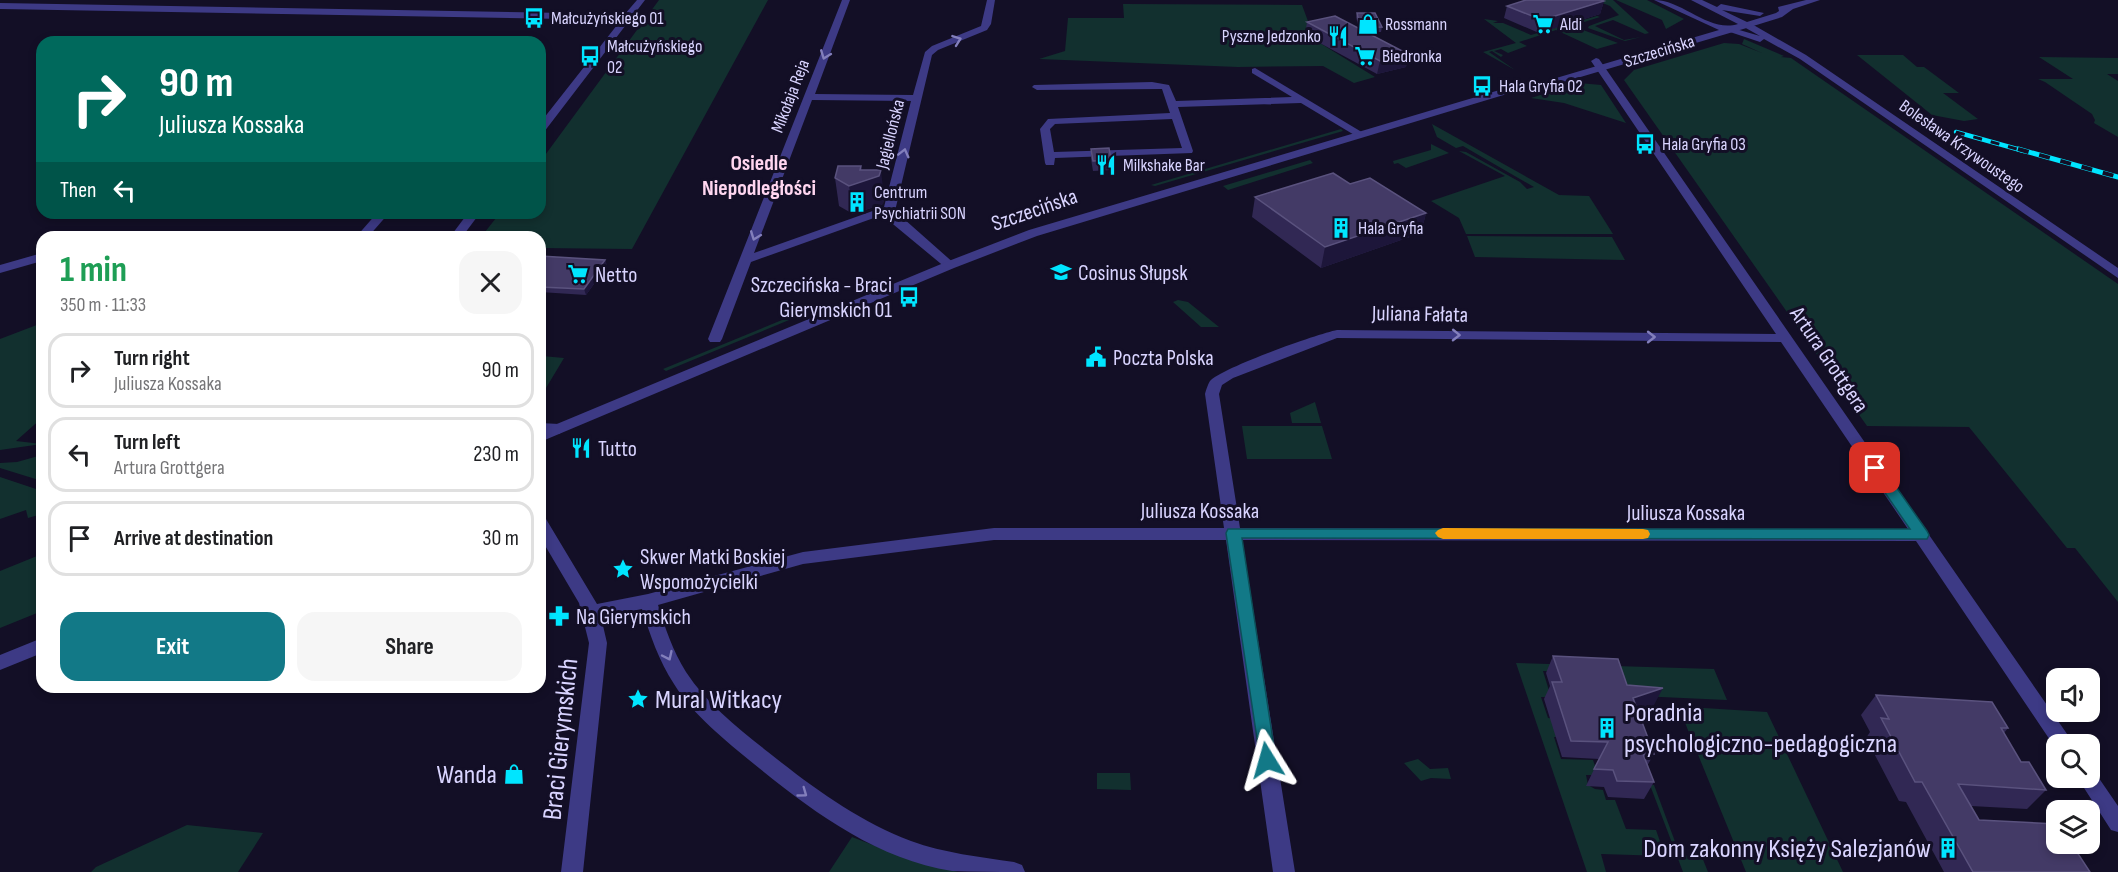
<!DOCTYPE html>
<html lang="en">
<head>
<meta charset="utf-8">
<style>
  :root { --surface:#fff; --page:#f6f6f6; --text:#202124; --muted:#757577; --line:#e0e0e0; --accent:#127987 }
  body { margin:0; font-family:"Sofia Sans Condensed",sans-serif; background:var(--page); color:var(--text); height:100vh; display:flex; flex-direction:column; font-size:22px; white-space:nowrap }
  * { box-sizing:border-box; margin:0 }
  p { font-size:20px; color:var(--muted) }
  .icon { flex:none; width:33px; height:33px; fill:none; stroke:currentColor; stroke-width:2; stroke-linecap:round; stroke-linejoin:round }
  .map { position:relative; flex:1; overflow:hidden }
  .sheet { position:absolute; left:36px; top:231px; width:510px; height:462px; display:flex; flex-direction:column; background:var(--surface); border-radius:18px; box-shadow:0 3px 9px #0003 }
  .sheet>* { flex:none }
  .guide { position:absolute; left:36px; top:36px; width:510px; height:183px; border-radius:18px; box-shadow:0 3px 9px #0003; background:#00695c; color:#fff; overflow:hidden }
  .fabs { position:absolute; left:2046px; top:668px; display:grid; gap:12px }
  .fabs a { display:grid; place-items:center; width:54px; height:54px; border-radius:12px; background:var(--surface); box-shadow:0 3px 9px #0003; font-size:30px }
  .pin { position:absolute; display:grid; place-items:center; width:51px; height:51px; color:#fff; margin:-26px; border-radius:12px; box-shadow:0 3px 9px #0006 }
  .me { position:absolute; width:66px; margin:-33px; rotate:352deg; stroke-linejoin:round; filter:drop-shadow(0 0 4px #0008) }
  .turn { display:flex; align-items:center; gap:21px; height:126px; padding:0 24px; font-size:27px }
  .turn .icon { width:78px; height:78px; stroke-width:2.5 }
  .turn b { display:block; font-size:42px; line-height:51px }
  .then { display:flex; align-items:center; height:57px; padding:0 24px; background:#0003; gap:12px; font-size:22px }
  .round { display:grid; place-items:center; flex:none; width:63px; height:63px; border-radius:18px; background:var(--page) }
  .overview { display:flex; align-items:center; justify-content:space-between; height:102px; padding:0 24px }
  h1 { font-size:36px; font-weight:700; line-height:45px; color:#1e9e55 }
  .action { display:flex; gap:12px; margin-top:auto; padding:12px 24px }
  .action a { flex:1; height:69px; border-radius:18px; background:var(--accent); color:#fff; font-size:24px; font-weight:700; line-height:69px; text-align:center }
  .action a+a { background:var(--page); color:var(--text) }
  ul { padding:0; list-style:none }
  li { display:flex; align-items:center; gap:18px; height:75px; margin:0 12px 9px; padding:0 12px; border:3px solid var(--line); border-radius:18px }
  li div { flex:1 }
  li b { display:block; font-size:22px }
  li em { font-style:normal }
  .map>svg:first-child { display:block }
  .green { fill:#12302f }
  .lines { fill:none; stroke-linecap:round; stroke-linejoin:round }
  .minor { fill:#3d3a85; fill-rule:evenodd }
  .tertiary { fill:#3d3a85; fill-rule:evenodd }
  .rail-far1-casing { stroke:#00e5ff; stroke-width:4.5 }
  .rail-casing { stroke:#00e5ff; stroke-width:5 }
  .rail-far1 { stroke:#130f26; stroke-width:3; stroke-dasharray:9; stroke-linecap:butt }
  .rail { stroke:#130f26; stroke-width:4; stroke-dasharray:11; stroke-linecap:butt }
  .wall { fill:#312854 }
  .shaded-wall { fill:#1d163a }
  .building { fill:#433a66; stroke:#5a527e; stroke-width:1.5 }
  .oneway { stroke:#837fbc }
  .route { fill:#127987; stroke:#0c4f58; stroke-width:1.5 }
  .slow { fill:#f59e0b }
  .labels { text-anchor:middle; stroke-width:6; stroke-linejoin:round; paint-order:stroke }
  .far-poi-label { font-size:18px; fill:#d9d4ff; stroke:#130f26; text-anchor:start }
  .far-street-label { font-size:18px; fill:#d9d4ff; stroke:#130f26 }
  .far-quarter-label { font-size:22px; font-weight:bold; fill:#ffd6f0; stroke:#130f26 }
  .street-label { font-size:22px; fill:#d9d4ff; stroke:#130f26 }
  .poi-label { font-size:22px; fill:#d9d4ff; stroke:#130f26; text-anchor:start }
  .near-poi-label { font-size:27px; fill:#d9d4ff; stroke:#130f26; text-anchor:start }
  .near-street-label { font-size:27px; fill:#d9d4ff; stroke:#130f26 }
</style>
</head>
<body>
<div class="map">
<svg width="2118" height="872" viewBox="0 0 2118 872">
  <rect width="100%" height="100%" fill="#130f26"/>
  <path class="green" d="M659 0H768L632 249 540 248V237H481L500 213H540V162Z
    M1595 0H1613L1649 33 1645 34 1613 20 1595 26 1624 40 1641 37 1625 41 1588 28 1589 26 1619 15 1610 6Z
    M1616 0H1647L1684 19 1666 29 1662 20Z
    M1123 4 1302 5 1315 40 1375 77 1354 83 1323 66 1238 67 1039 59 1065 51 1068 18H1124Z
    M1597 16 1600 17 1578 24 1575 27 1618 43 1597 49 1556 30 1519 42 1527 46 1508 53 1501 49 1494 51 1503 55 1501 57 1492 51 1489 52 1515 70 1483 52 1516 43 1484 19 1498 21 1493 23H1503L1531 35Z
    M1744 39 1784 56 1781 57 1791 58 2118 284V602L2075 548H2067L1969 427 1867 426 1624 80 1634 70 1724 43 1739 44 1762 53 1742 44Z
    M1857 55H1903L1917 67H1924L1959 93H1943L1978 119 1964 121 1932 115Z
    M2039 57 2118 58V74H2107L2118 81V137L2094 123 2095 120 2092 114 2045 82 2038 79H2073Z
    M1579 83 1601 85 1626 123 1564 103 1531 98Z
    M1432 124 1559 195 1589 196 1613 234H1466L1459 218 1431 201 1505 176 1459 151 1466 152 1520 182 1527 189 1534 187 1463 146 1456 148 1437 137Z
    M1341 129 1343 131 1155 186 1151 185Z
    M1431 144 1449 153 1406 168 1398 163 1394 164 1393 161 1431 150Z
    M1310 160 1313 163 1228 190 1223 186Z
    M1467 236 1612 237 1625 260 1475 257Z
    M1178 300 1188 302 1219 327H1201L1173 302Z
    M816 306 818 308 666 371 663 369Z
    M42 323V418L16 441 42 444 0 450V339Z
    M542 356 564 358 540 398V359Z
    M1315 402 1321 423H1292L1290 413Z
    M1242 426H1322L1332 459H1247Z
    M42 455V481L0 468V463L17 462Z
    M0 477 42 491V514L28 518 26 510 0 519Z
    M42 554V611L0 628V571Z
    M1516 663 1714 669 1727 700 1639 696 1610 673 1543 671 1551 697H1541L1548 718 1580 720 1585 737H1554L1561 759 1593 760 1598 775H1586L1588 785 1595 789 1603 790 1606 800H1615L1626 829 1656 830 1665 856 1601 854 1606 872H1587Z
    M1672 706 1767 712 1843 872H1746L1681 713H1662Z
    M1418 759 1430 769 1448 768 1451 779 1431 778 1421 781 1404 763Z
    M1097 773H1130L1131 790 1097 789Z
    M1650 785H1654L1680 855 1702 857 1708 872H1683Z
    M187 825 263 833 238 872H91L96 867Z
    M852 837 915 861 958 872H829Z"/>
  <g class="lines">
    <path class="minor" d="M637 0H645L544 132 540 133V123L621 20 0 9V3L625 14Z
      M842 0H850L815 94 913 95 925 52 932 46 981 26 987 0H995L991 24 987 30 938 50 932 55 895 211 956 265 950 269 946 268 888 220 885 214 751 262 722 339 720 342H710L708 339ZM812 100 911 101 884 207 754 253Z
      M1744 23H1750L1806 55 2118 268V278L1800 59 1764 39 1760 42 1724 30 1729 27 1760 36 1744 27Z
      M1596 58 1599 59 2074 744H2056V749L1916 541 1242 540 1295 872H1273L1226 540H994L803 564 658 605C665 628 673 651 686 672 707 704 738 728 768 752 812 787 858 821 911 841 944 853 980 857 1014 862L1022 865 1025 872C1001 872 975 872 952 871 876 859 812 811 754 764 725 740 694 716 674 684 659 661 650 635 642 609L601 617 607 643 583 872H561L589 643 579 603 540 537V517L546 519 597 604 648 594 803 552 994 528H1224L1205 394C1206 390 1208 384 1210 381 1221 368 1317 334 1337 330L1776 334 1591 61ZM1337 338 1781 342 1908 529 1240 528 1219 394 1222 385 1233 378Z
      M1255 68 1365 134 1360 137 1356 136 1301 103 1178 107 1193 151 1192 153 1055 158 1054 165H1046L1045 163 1040 129 1048 119 1170 113 1162 89 1037 90 1032 87 1034 85 1152 82 1169 85 1176 101 1292 97 1252 73V69ZM1172 119 1182 148 1054 152 1050 129 1055 124Z
      M377 213H389L368 237H356Z
      M468 213H480L462 237H450Z
      M42 253V261L0 273V265Z
      M540 423 559 424 566 429 559 434 540 433Z
      M2090 769 2094 771 2118 806V832L2111 830 2077 777H2090Z"/>
    <path class="tertiary" d="M1654 0C1683 0 1709 33 1738 24L1691 0H1702L1717 7 1721 4 1764 13 1760 16 1722 10 1747 22 1776 13 1779 11 1778 7 1806 0H1820L1793 9 1782 17 1750 27 1550 86 1527 88 1037 236 954 268 540 442V431L946 262 1029 230 1523 83 1546 81 1719 30Z
      M42 638V653L0 670V655Z"/>
    <g class="rail-far1-casing">
      <path id="rail-far1" d="M1956 132 2024 151"/>
    </g>
    <g class="rail-casing">
      <path id="rail" d="M2018 149 2118 177"/>
    </g>
    <use href="#rail-far1" class="rail-far1"/>
    <use href="#rail" class="rail"/>
  </g>
  <path class="wall" d="M1604 1 1600 14 1539 33 1504 18 1507 6Z
    M1357 13 1382 27 1381 32H1366L1408 54 1406 67 1377 74 1305 35 1307 22 1359 28 1356 17Z
    M1091 149 1111 160V170L1093 171 1091 159Z
    M861 166 862 170 884 198 883 204 853 214 839 206 835 178Z
    M1350 184 1426 213 1421 233 1321 268 1252 217 1255 197Z
    M540 256 605 260 607 266 586 295 540 292Z
    M1553 656 1627 685 1654 705 1637 710 1654 754 1647 766 1654 782 1644 799 1608 797 1604 787 1586 786 1599 759 1562 757 1544 699 1550 686 1546 673Z
    M1876 695 2008 728 2004 733 2021 762 2046 790 2027 809 1971 806 1979 820 2090 872H1944L1906 802 1899 801 1866 738 1870 732 1861 715Z"/>
  <path class="shaded-wall" d="M1604 1 1600 14 1539 33 1542 20Z
    M1408 54 1406 67 1377 74 1380 61Z
    M861 166 863 181 881 170 884 198 883 204 853 214 849 186 860 170Z
    M1426 213 1421 233 1321 268 1325 247Z
    M605 260 607 266 586 295 584 289Z
    M1663 688 1654 705 1624 715 1633 698Z"/>
  <path class="building" d="M1526 0H1601L1604 1 1542 20 1507 6Z
    M1357 13H1375L1382 27 1360 28Z
    M1335 16 1408 54 1380 61 1307 22Z
    M1109 148 1111 160 1093 161 1091 149Z
    M838 166H861L860 170H881L879 176 849 186 835 178Z
    M1333 173 1350 184 1370 178 1426 213 1325 247 1255 197Z
    M540 256 605 260 584 289 540 287Z
    M1553 656 1618 659 1627 685 1663 688 1633 698 1654 754H1643L1654 782 1617 781 1613 770 1594 769 1608 742 1571 741 1552 682H1562Z
    M1876 695 1992 702 2008 728H2001L2021 762H2029L2046 790 1958 784 1979 820 2056 824V843H2071L2090 872H1973L1922 782H1915L1881 718 1889 719Z"/>
  <defs><path id="oneway-chevron" d="M-2-3.5L2.5 0L-2 3.5" fill="none" stroke-width="1.6" stroke-linecap="round" stroke-linejoin="round" transform="scale(1.5)"/></defs>
  <g class="oneway">
    <use href="#oneway-chevron" transform="translate(957 40) rotate(-20)"/>
    <use href="#oneway-chevron" transform="translate(825 55) rotate(111)"/>
    <use href="#oneway-chevron" transform="translate(904 153) rotate(-76)"/>
    <use href="#oneway-chevron" transform="translate(755 236) rotate(111)"/>
    <use href="#oneway-chevron" transform="translate(1456 335) rotate(1)"/>
    <use href="#oneway-chevron" transform="translate(1651 337)"/>
    <use href="#oneway-chevron" transform="translate(668 656) rotate(65)"/>
    <use href="#oneway-chevron" transform="translate(803 793) rotate(36)"/>
  </g>
  <path class="route" d="M1875 463 1880 464 1927 531 1929 535 1927 539 1242 538 1276 760 1273 765 1267 768 1261 765 1226 533 1228 529H1910L1868 468Z"/>
  <path class="slow" d="M1443 528 1643 529 1648 530 1650 534 1648 538 1643 539H1443L1438 537 1435 533 1438 530Z"/>
  <defs>
    <g id="bus-bare" transform="scale(1.62)"><path d="M-5-6H5V4H4V6H2V4H-2V6H-4V4H-5ZM-3.5-4V0h7V-4ZM-3.5 1.2v1.5H-2V1.2ZM2 1.2v1.5H3.5V1.2Z" fill="#00e5ff" stroke="#130f26" stroke-width="2.5" paint-order="stroke"/></g>
    <g id="shop-bare" transform="scale(1.62)"><path d="M-5-2.5h2.3a2.7 3.5 0 0 1 5.4 0H5L5.5 6h-11ZM-1.5-2.5h3a1.5 2.3 0 0 0-3 0Z" fill="#00e5ff" stroke="#130f26" stroke-width="2.5" paint-order="stroke"/></g>
    <g id="supermarket-bare" transform="scale(1.62)"><path d="M-6-5.5h2.5l.6 2H6L4.5 2H-2.5L-4.4-4H-6ZM-1.5 3.2a1.3 1.3 0 1 0 .1 0ZM3 3.2a1.3 1.3 0 1 0 .1 0Z" fill="#00e5ff" stroke="#130f26" stroke-width="2.5" paint-order="stroke"/></g>
    <g id="restaurant-bare" transform="scale(1.62)"><path d="M-5-6h1v4h1v-4h1v4h1v-4h1v5L-1.5 .5V6h-2V.5L-5-1ZM5-6V6H3V1.5H1.5Q1.5-4 5-6Z" fill="#00e5ff" stroke="#130f26" stroke-width="2.5" paint-order="stroke"/></g>
    <g id="building-bare" transform="scale(1.62)"><path d="M-4-6H4V6H1V3H-1V6H-4ZM-2.5-4.3h1.7v1.8h-1.7ZM.8-4.3h1.7v1.8H.8ZM-2.5-1h1.7V.8h-1.7ZM.8-1h1.7V.8H.8Z" fill="#00e5ff" stroke="#130f26" stroke-width="2.5" paint-order="stroke"/></g>
    <g id="school-bare" transform="scale(1.62)"><path d="M0-5L7-2L0 1L-7-2ZM-4 1L0 2.5L4 1V4Q0 6-4 4Z" fill="#00e5ff" stroke="#130f26" stroke-width="2.5" paint-order="stroke"/></g>
    <g id="civic-bare" transform="scale(1.62)"><path d="M-.6-6.5H3V-4.5H.6V-3L4-1V1h2V6H-6V1h2V-1L-.6-3ZM-1.2 2.5V6h2.4V2.5Z" fill="#00e5ff" stroke="#130f26" stroke-width="2.5" paint-order="stroke"/></g>
    <g id="sight-bare" transform="scale(1.62)"><path d="M0-6L1.8-2.2L6-1.7L2.9 1.2L3.7 5.4L0 3.3L-3.7 5.4L-2.9 1.2L-6-1.7L-1.8-2.2Z" fill="#00e5ff" stroke="#130f26" stroke-width="2.5" paint-order="stroke"/></g>
    <g id="pharmacy-bare" transform="scale(1.62)"><path d="M-2-6h4v4h4v4h-4v4h-4v-4h-4v-4h4Z" fill="#00e5ff" stroke="#130f26" stroke-width="2.5" paint-order="stroke"/></g>
  </defs>
  <g fill-rule="evenodd">
    <use href="#bus-bare" x="534" y="18"/>
    <use href="#shop-bare" x="1368" y="24"/>
    <use href="#supermarket-bare" x="1543" y="24"/>
    <use href="#restaurant-bare" x="1338" y="36"/>
    <use href="#bus-bare" x="590" y="56"/>
    <use href="#supermarket-bare" x="1365" y="56"/>
    <use href="#bus-bare" x="1482" y="86"/>
    <use href="#bus-bare" x="1645" y="144"/>
    <use href="#restaurant-bare" x="1106" y="165"/>
    <use href="#building-bare" x="857" y="202"/>
    <use href="#building-bare" x="1341" y="228"/>
    <use href="#school-bare" x="1061" y="272"/>
    <use href="#supermarket-bare" x="578" y="274"/>
    <use href="#bus-bare" x="909" y="297"/>
    <use href="#civic-bare" x="1096" y="357"/>
    <use href="#restaurant-bare" x="581" y="448"/>
    <use href="#sight-bare" x="623" y="569"/>
    <use href="#pharmacy-bare" x="559" y="616"/>
    <use href="#sight-bare" x="638" y="699"/>
    <use href="#building-bare" x="1607" y="728"/>
    <use href="#shop-bare" x="514" y="774"/>
    <use href="#building-bare" x="1948" y="848"/>
  </g>
  <g class="labels">
    <g class="far-poi-label">
      <text x="551" y="24">Małcużyńskiego 01</text>
      <text x="1385" y="30">Rossmann</text>
      <text x="1560" y="30">Aldi</text>
      <text x="1321" y="42" text-anchor="end">Pyszne Jedzonko</text>
      <text x="607" y="52">Małcużyńskiego<tspan x="607" dy="21">02</tspan></text>
      <text x="1382" y="62">Biedronka</text>
      <text x="1499" y="92">Hala Gryfia 02</text>
      <text x="1662" y="150">Hala Gryfia 03</text>
      <text x="1123" y="171">Milkshake Bar</text>
      <text x="874" y="198">Centrum<tspan x="874" dy="21">Psychiatrii SON</tspan></text>
      <text x="1358" y="234">Hala Gryfia</text>
    </g>
    <g class="far-street-label">
      <text transform="translate(1659 51) rotate(-17)" y="6">Szczecińska</text>
      <text transform="translate(790 96) rotate(-69)" y="6">Mikołaja Reja</text>
      <text transform="translate(890 134) rotate(-76)" y="6">Jagiellońska</text>
      <text transform="translate(1962 146) rotate(35)" y="6">Bolesława Krzywoustego</text>
    </g>
    <g class="far-quarter-label">
      <text x="759" y="170">Osiedle<tspan x="759" dy="25">Niepodległości</tspan></text>
    </g>
    <g class="street-label">
      <text transform="translate(1034 209) rotate(-19)" y="8">Szczecińska</text>
      <text transform="translate(1420 313) rotate(1)" y="8">Juliana Fałata</text>
      <text transform="translate(1830 359) rotate(56)" y="8">Artura Grottgera</text>
      <text x="1200" y="518">Juliusza Kossaka</text>
      <text x="1686" y="520">Juliusza Kossaka</text>
    </g>
    <g class="poi-label">
      <text x="1078" y="280">Cosinus Słupsk</text>
      <text x="595" y="282">Netto</text>
      <text x="892" y="292" text-anchor="end">Szczecińska - Braci<tspan x="892" dy="25">Gierymskich 01</tspan></text>
      <text x="1113" y="365">Poczta Polska</text>
      <text x="598" y="456">Tutto</text>
      <text x="640" y="564">Skwer Matki Boskiej<tspan x="640" dy="25">Wspomożycielki</tspan></text>
      <text x="576" y="624">Na Gierymskich</text>
    </g>
    <g class="near-poi-label">
      <text x="655" y="708">Mural Witkacy</text>
      <text x="1624" y="721">Poradnia<tspan x="1624" dy="31">psychologiczno-pedagogiczna</tspan></text>
      <text x="497" y="783" text-anchor="end">Wanda</text>
      <text x="1931" y="857" text-anchor="end">Dom zakonny Księży Salezjanów</text>
    </g>
    <g class="near-street-label">
      <text transform="translate(560 739) rotate(-84)" y="9">Braci Gierymskich</text>
    </g>
  </g>
</svg>
<div class="fabs">
<a><svg class="icon" aria-label="sound" viewBox="0 0 24 24"><path d="M4 9h4l5-4v14l-5-4H4zM17 9q2 3 0 6"/></svg></a>
<a><svg class="icon" aria-label="search" viewBox="0 0 24 24"><circle cx="10" cy="10" r="6"/><path d="M15 15l6 6"/></svg></a>
<a><svg class="icon" aria-label="layers" viewBox="0 0 24 24"><path d="M12 4l9 5-9 5-9-5zM3 14l9 5 9-5"/></svg></a>
</div>
<div class="pin" style="left:1875px;top:468px;background:#d93025"><svg class="icon" aria-label="arrive" viewBox="0 0 24 24"><path d="M6 21V4h12l-3 4 3 4H6"/></svg></div>
<svg class="me" style="left:1267px;top:760px" viewBox="-20 -20 40 40"><path d="M0-17L14 15 0 8-14 15z" fill="#127987" stroke="#fff" stroke-width="4"/></svg>
<div class="guide">
<div class="turn"><svg class="icon" aria-label="right" viewBox="0 0 24 24"><path d="M7 20v-9h11M14 6l5 5-5 5"/></svg><div><b>90 m</b>Juliusza Kossaka</div></div>
<div class="then">Then<svg class="icon" aria-label="left" viewBox="0 0 24 24"><path d="M17 20v-9H6M10 6l-5 5 5 5"/></svg></div>
</div>
<section class="sheet">
<div class="overview"><div><h1>1 min</h1><p>350 m · 11:33</p></div><a class="round"><svg class="icon" aria-label="close" viewBox="0 0 24 24"><path d="M6 6l12 12M18 6L6 18"/></svg></a></div>
<ul>
<li><svg class="icon" aria-label="right" viewBox="0 0 24 24"><path d="M7 20v-9h11M14 6l5 5-5 5"/></svg><div><b>Turn right</b><p>Juliusza Kossaka</p></div><em>90 m</em></li>
<li><svg class="icon" aria-label="left" viewBox="0 0 24 24"><path d="M17 20v-9H6M10 6l-5 5 5 5"/></svg><div><b>Turn left</b><p>Artura Grottgera</p></div><em>230 m</em></li>
<li><svg class="icon" aria-label="arrive" viewBox="0 0 24 24"><path d="M6 21V4h12l-3 4 3 4H6"/></svg><div><b>Arrive at destination</b></div><em>30 m</em></li>
</ul>
<div class="action"><a>Exit</a><a>Share</a></div>
</section>
</div>
</body>
</html>
